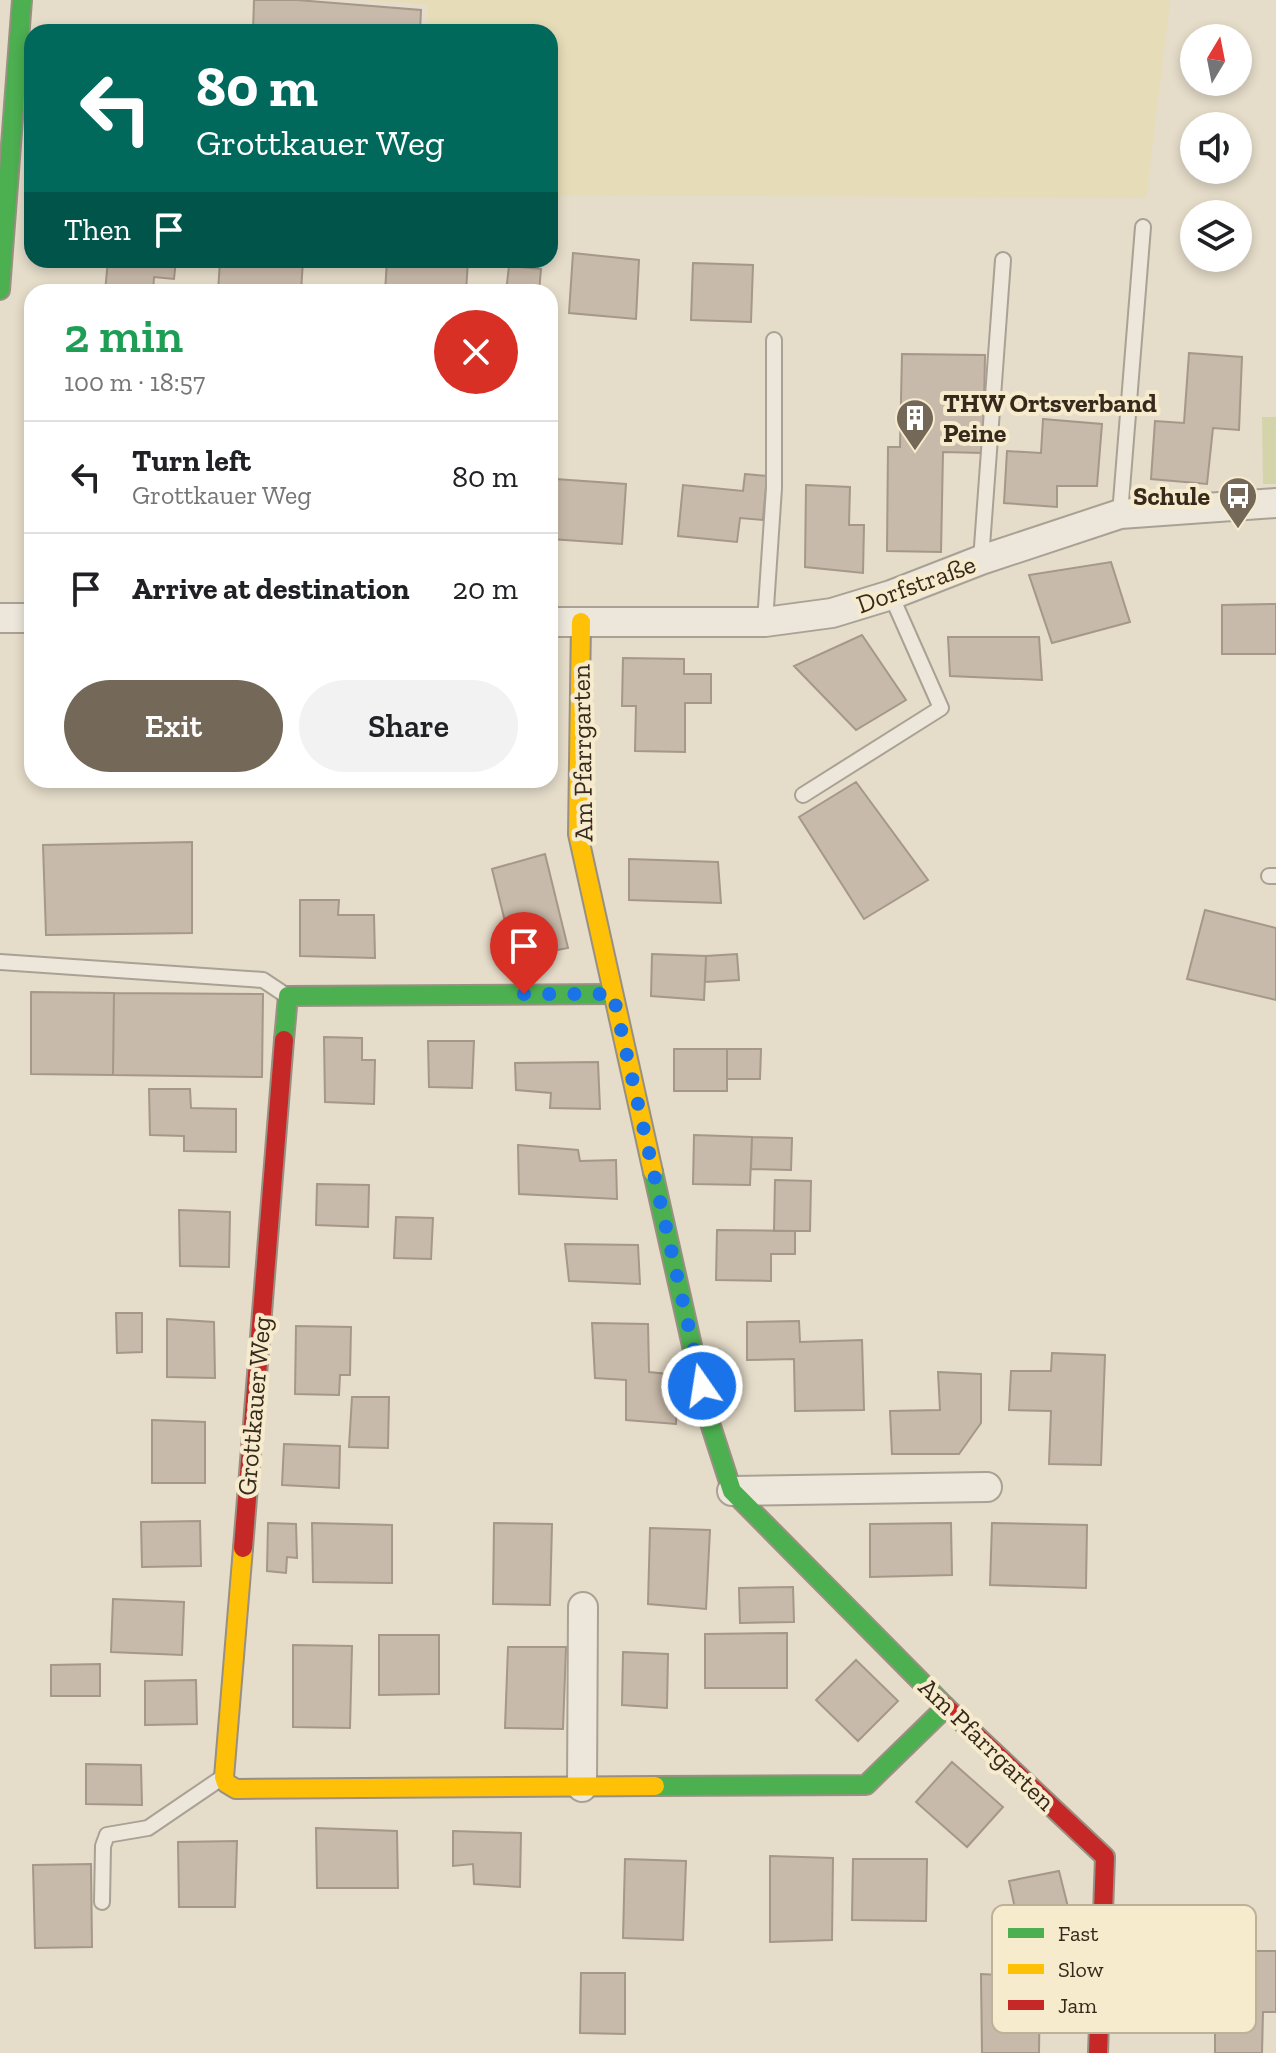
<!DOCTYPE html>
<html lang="en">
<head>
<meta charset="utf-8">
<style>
  :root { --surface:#fff; --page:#f2f2f2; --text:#202124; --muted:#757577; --line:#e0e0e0; --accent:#746858 }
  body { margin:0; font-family:"Zilla Slab",serif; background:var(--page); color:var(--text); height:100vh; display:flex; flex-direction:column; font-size:30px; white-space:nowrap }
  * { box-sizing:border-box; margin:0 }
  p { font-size:26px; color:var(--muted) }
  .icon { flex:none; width:44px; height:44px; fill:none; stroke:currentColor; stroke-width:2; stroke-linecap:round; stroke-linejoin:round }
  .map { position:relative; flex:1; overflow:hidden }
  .side { position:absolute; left:24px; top:284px; width:534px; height:504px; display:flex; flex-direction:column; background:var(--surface); border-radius:24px; box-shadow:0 4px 12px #0003 }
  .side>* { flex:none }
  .banner { position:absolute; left:24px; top:24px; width:534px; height:244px; border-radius:24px; box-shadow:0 4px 12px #0003; background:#00695c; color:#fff; overflow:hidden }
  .needle { width:52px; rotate:10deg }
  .controls { position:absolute; left:1180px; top:24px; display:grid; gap:16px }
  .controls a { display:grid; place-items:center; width:72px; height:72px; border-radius:50%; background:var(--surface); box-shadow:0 4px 12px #0003; font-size:40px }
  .pin { position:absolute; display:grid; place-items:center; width:68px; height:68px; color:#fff; margin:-82px -34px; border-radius:50% 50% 50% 0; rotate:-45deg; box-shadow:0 0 8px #0007 }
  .pin .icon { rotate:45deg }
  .me { position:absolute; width:88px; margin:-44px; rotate:347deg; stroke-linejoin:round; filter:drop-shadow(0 0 6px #0008) }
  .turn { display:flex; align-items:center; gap:28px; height:168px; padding:0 40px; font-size:36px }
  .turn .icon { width:104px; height:104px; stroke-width:2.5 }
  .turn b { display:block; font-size:56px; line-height:68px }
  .then { display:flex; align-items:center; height:76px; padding:0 40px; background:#0003; gap:16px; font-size:30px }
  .round { display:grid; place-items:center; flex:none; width:84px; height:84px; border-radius:42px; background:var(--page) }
  .head { display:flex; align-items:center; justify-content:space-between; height:136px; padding:0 40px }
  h1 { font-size:48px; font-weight:600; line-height:60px; color:#1e9e55 }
  .button { display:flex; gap:16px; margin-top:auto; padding:16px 40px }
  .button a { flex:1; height:92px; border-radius:48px; background:var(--accent); color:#fff; font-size:32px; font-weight:600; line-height:92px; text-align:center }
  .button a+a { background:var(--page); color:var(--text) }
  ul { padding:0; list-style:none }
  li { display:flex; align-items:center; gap:24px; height:112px; padding:0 40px; border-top:2px solid var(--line) }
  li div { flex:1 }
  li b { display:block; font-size:30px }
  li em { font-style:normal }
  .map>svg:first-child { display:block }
  .farmland { fill:#e6dcb8 }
  .green { fill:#d4d4ab }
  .building { fill:#c8baaa; stroke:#a59789; stroke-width:2 }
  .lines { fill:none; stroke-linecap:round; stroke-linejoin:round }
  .lane-casing { stroke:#a9a193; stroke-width:18 }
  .street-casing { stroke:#a9a193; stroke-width:32 }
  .fast-casing { stroke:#999083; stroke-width:22 }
  .slow-casing { stroke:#999083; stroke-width:22 }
  .jam-casing { stroke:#999083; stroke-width:22 }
  .lane { stroke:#ece6db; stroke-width:14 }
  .street { stroke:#ece6db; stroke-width:28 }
  .fast { stroke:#4caf50; stroke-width:18 }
  .slow { stroke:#ffc107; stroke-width:18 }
  .jam { stroke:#c62828; stroke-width:18 }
  .route { stroke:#1a73e8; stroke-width:14; stroke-dasharray:0 25.2 }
  .labels { text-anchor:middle; stroke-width:8; stroke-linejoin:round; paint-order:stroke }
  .poi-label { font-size:26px; font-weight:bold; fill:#37291b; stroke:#f7ebce; text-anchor:start }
  .street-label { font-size:26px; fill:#37291b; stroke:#f7ebce }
  .key { fill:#f7ebce; stroke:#bdb198; stroke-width:2 }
  .key-label { font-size:22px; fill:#37291b }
</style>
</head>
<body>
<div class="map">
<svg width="1276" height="2053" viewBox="0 0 1276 2053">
  <rect width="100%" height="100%" fill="#e5dcc9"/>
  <path class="farmland" d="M365 0H1170L1146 198 550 195V32H428V4Z"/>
  <path class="green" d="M1262 417H1276V484H1263Z"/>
  <path class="building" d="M254 0H297L421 10 420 32H253Z
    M573 253 639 260 636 319 569 313Z
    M108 260H176L174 279 154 277 153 292H105Z
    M220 260H303L301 292H218Z
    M387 260H468L466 292H385Z
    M693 263 753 265 751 322 691 320Z
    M509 266 541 269 539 292H506Z
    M1189 353 1242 357 1239 430 1213 428 1207 484 1151 479 1155 421 1184 423Z
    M902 354 985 355 983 453 943 452 941 552 887 551 888 447H900Z
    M1043 419 1102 424 1097 486H1057V507L1004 503 1007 451 1041 453Z
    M745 474 767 476 763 520 740 518 737 542 678 536 683 485 743 491Z
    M555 479 626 484 622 544 551 539Z
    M806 485 850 487 849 525H864L863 573 805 567Z
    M1111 562 1130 622 1052 643 1029 575Z
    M1276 604V654H1222V605Z
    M862 635 906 700 856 730 794 666Z
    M948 637H1039L1042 680 950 676Z
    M623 658 684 659V674H711V703H685V752L635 751 636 706H622Z
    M856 782 928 880 864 919 799 817Z
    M192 842V933L46 935 43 845Z
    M545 854 568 948 514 958 492 869Z
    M629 859 718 862 721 903 629 900Z
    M300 900H339L338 915H374L375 958 300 956Z
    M1205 910 1276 928V1000L1187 979Z
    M652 954 706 956 704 1000 651 996Z
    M737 954 739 980 705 982 706 956Z
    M31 992 114 993 113 1075 31 1074Z
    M114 993 263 994 262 1077 113 1075Z
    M324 1037 362 1038V1060H375L374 1104 325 1102Z
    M428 1041H474L472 1088 429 1087Z
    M674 1049H727V1091H674Z
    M727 1049H761L760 1079H727Z
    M598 1062 600 1109 550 1108 551 1093 516 1090 515 1063Z
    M149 1089H190L191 1108 236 1109V1152L184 1151V1136L150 1135Z
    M694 1135 752 1137 750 1185 693 1184Z
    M752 1137 792 1138 791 1170 751 1169Z
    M518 1145 578 1150 580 1161 616 1160 617 1199 519 1194Z
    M775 1180 811 1181 810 1231H774Z
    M317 1184 369 1185 368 1227 316 1225Z
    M179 1210 230 1212 229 1267 180 1266Z
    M396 1217 433 1218 431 1259 394 1258Z
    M717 1230 795 1231V1254H771V1281L716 1280Z
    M565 1244 638 1245 640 1284 569 1281Z
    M116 1313H142V1352L117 1353Z
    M167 1319 214 1322 215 1378 167 1377Z
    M799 1321 800 1342 862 1340 864 1410 795 1411 794 1359 747 1360V1322Z
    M592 1323 648 1324 649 1372 668 1374V1392L677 1393 676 1424 626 1420V1380L595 1378Z
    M296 1326 351 1327 350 1375H340L339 1395 295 1394Z
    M1052 1353 1105 1355 1101 1465 1049 1464 1051 1411 1009 1410 1011 1371H1051Z
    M938 1372 981 1374V1423L959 1454H892L890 1411 940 1410Z
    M352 1397H389L388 1448 349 1447Z
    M152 1420 205 1422V1483H152Z
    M284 1444 340 1446 339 1488 282 1485Z
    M200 1521 201 1566 142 1567 141 1522Z
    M268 1523 296 1524 297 1558 287 1557 286 1573 267 1571Z
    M312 1523 392 1525V1583L313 1582Z
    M494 1523 552 1524 550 1605 493 1604Z
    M951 1523 952 1575 870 1577V1524Z
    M992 1523 1087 1525 1086 1588 990 1585Z
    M650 1528 710 1530 706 1609 648 1604Z
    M793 1587 794 1622 740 1623 739 1588Z
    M113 1599 184 1602 182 1655 111 1652Z
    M787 1633V1688H705V1634Z
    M379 1635H439V1694L379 1695Z
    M293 1645 352 1646 350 1728 293 1727Z
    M508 1647H566L563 1729 505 1728Z
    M623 1652 668 1654 667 1708 622 1705Z
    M856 1660 898 1701 858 1741 816 1700Z
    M100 1664V1696H51V1665Z
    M196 1680 197 1724 145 1725V1681Z
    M952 1762 1003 1807 967 1847 916 1802Z
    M86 1764 141 1765 142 1805 86 1804Z
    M316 1828 397 1831 398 1888H317Z
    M453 1831 521 1833 520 1887 474 1884 473 1864 453 1866Z
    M237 1841 235 1907H179L178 1842Z
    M770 1856 833 1858 832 1940 770 1942Z
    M625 1859 686 1861 683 1940 623 1938Z
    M853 1859H927L926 1921 852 1920Z
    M91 1864 92 1947 35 1948 33 1865Z
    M1059 1871 1075 1935 1024 1949 1009 1881Z
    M1251 1951H1276V2012H1263L1262 2053H1215V2018L1195 2017 1196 1975 1250 1973Z
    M581 1973H625V2034L580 2033Z
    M981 1974 1040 1977 1039 2053H982Z"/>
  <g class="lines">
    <g class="lane-casing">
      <path id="lane" d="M1120 514 1143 227
        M981 560 1003 260
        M765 622 774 488V340
        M803 795 941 708 891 595
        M1269 876H1276
        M0 962 263 980 287 996
        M102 1902 103 1846 107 1835 148 1828 220 1779"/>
    </g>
    <g class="street-casing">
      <path id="street" d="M0 618H32
        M550 622H765L832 613 891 595 981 560 1120 514 1276 503
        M732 1491 987 1487
        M582 1787 583 1607"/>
    </g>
    <g class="fast-casing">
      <path id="fast" d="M0 290 22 0
        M284 1040 288 996 613 994
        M653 1172 708 1417 732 1491 945 1706
        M655 1786 866 1785 946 1707"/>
    </g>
    <g class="slow-casing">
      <path id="slow" d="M581 622 578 834 653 1172
        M243 1548 224 1777 226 1783 236 1789 655 1786"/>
    </g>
    <g class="jam-casing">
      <path id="jam" d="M243 1548 284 1040
        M945 1706 1105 1857 1098 2053"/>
    </g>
    <use href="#lane" class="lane"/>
    <use href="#street" class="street"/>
    <use href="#fast" class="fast"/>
    <use href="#slow" class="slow"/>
    <use href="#jam" class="jam"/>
  </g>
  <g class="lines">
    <path class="route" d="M524 994H613L702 1386"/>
  </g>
  <defs>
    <g id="building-pin" transform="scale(2)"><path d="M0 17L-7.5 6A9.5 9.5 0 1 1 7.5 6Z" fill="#746858" stroke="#f7ebce"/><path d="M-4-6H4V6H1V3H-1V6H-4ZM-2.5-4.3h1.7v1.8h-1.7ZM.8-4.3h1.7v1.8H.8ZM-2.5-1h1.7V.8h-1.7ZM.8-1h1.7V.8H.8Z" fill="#fff"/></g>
    <g id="bus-pin" transform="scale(2)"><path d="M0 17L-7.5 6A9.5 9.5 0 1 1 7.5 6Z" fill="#746858" stroke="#f7ebce"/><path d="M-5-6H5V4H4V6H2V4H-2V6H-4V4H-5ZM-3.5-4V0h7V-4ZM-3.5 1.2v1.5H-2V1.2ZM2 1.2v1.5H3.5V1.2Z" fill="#fff"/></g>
  </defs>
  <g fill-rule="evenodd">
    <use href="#building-pin" x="915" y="418"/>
    <use href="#bus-pin" x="1238" y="496"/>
  </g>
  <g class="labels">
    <g class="poi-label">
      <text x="943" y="412">THW Ortsverband<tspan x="943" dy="30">Peine</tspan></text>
      <text x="1210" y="505" text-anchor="end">Schule</text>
    </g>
    <g class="street-label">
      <text transform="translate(916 584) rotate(-20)" y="9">Dorfstraße</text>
      <text transform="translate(582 753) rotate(-91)" y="9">Am Pfarrgarten</text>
      <text transform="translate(254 1406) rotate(-85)" y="9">Grottkauer Weg</text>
      <text transform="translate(987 1744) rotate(44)" y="9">Am Pfarrgarten</text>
    </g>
  </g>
  <rect x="992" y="1905" width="264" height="128" rx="12" class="key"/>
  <rect x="1008" y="1928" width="36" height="10" fill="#4caf50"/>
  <rect x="1008" y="1964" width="36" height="10" fill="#ffc107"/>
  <rect x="1008" y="2000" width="36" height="10" fill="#c62828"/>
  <g class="key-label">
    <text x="1058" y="1941">Fast</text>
    <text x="1058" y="1977">Slow</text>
    <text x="1058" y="2013">Jam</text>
  </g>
</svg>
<div class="controls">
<a><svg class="needle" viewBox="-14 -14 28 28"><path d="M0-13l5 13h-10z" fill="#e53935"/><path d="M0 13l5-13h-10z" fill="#757577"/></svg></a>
<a><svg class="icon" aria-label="sound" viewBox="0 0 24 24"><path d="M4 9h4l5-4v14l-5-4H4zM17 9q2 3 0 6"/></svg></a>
<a><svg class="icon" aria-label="layers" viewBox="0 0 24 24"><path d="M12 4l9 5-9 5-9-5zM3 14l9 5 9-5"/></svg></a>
</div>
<div class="pin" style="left:524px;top:994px;background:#d93025"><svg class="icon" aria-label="arrive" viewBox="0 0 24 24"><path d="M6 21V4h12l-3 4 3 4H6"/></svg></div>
<svg class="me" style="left:702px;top:1386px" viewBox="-20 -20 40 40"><circle r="17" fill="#1a73e8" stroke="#fff" stroke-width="3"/><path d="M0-11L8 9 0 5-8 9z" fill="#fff"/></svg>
<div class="banner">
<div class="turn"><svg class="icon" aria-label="left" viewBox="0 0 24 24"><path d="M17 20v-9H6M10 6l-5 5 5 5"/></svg><div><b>80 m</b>Grottkauer Weg</div></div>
<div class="then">Then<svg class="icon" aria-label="arrive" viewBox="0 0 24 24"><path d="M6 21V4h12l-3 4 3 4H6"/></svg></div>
</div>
<section class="side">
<div class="head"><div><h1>2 min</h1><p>100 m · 18:57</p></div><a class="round" style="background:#d93025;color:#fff"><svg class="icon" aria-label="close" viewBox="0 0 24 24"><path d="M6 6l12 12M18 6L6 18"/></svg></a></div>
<ul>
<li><svg class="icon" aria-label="left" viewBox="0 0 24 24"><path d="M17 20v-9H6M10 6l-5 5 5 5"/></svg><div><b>Turn left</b><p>Grottkauer Weg</p></div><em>80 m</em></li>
<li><svg class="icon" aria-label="arrive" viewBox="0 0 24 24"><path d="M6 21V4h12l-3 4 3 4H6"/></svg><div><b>Arrive at destination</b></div><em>20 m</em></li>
</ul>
<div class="button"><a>Exit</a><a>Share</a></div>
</section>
</div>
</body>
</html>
